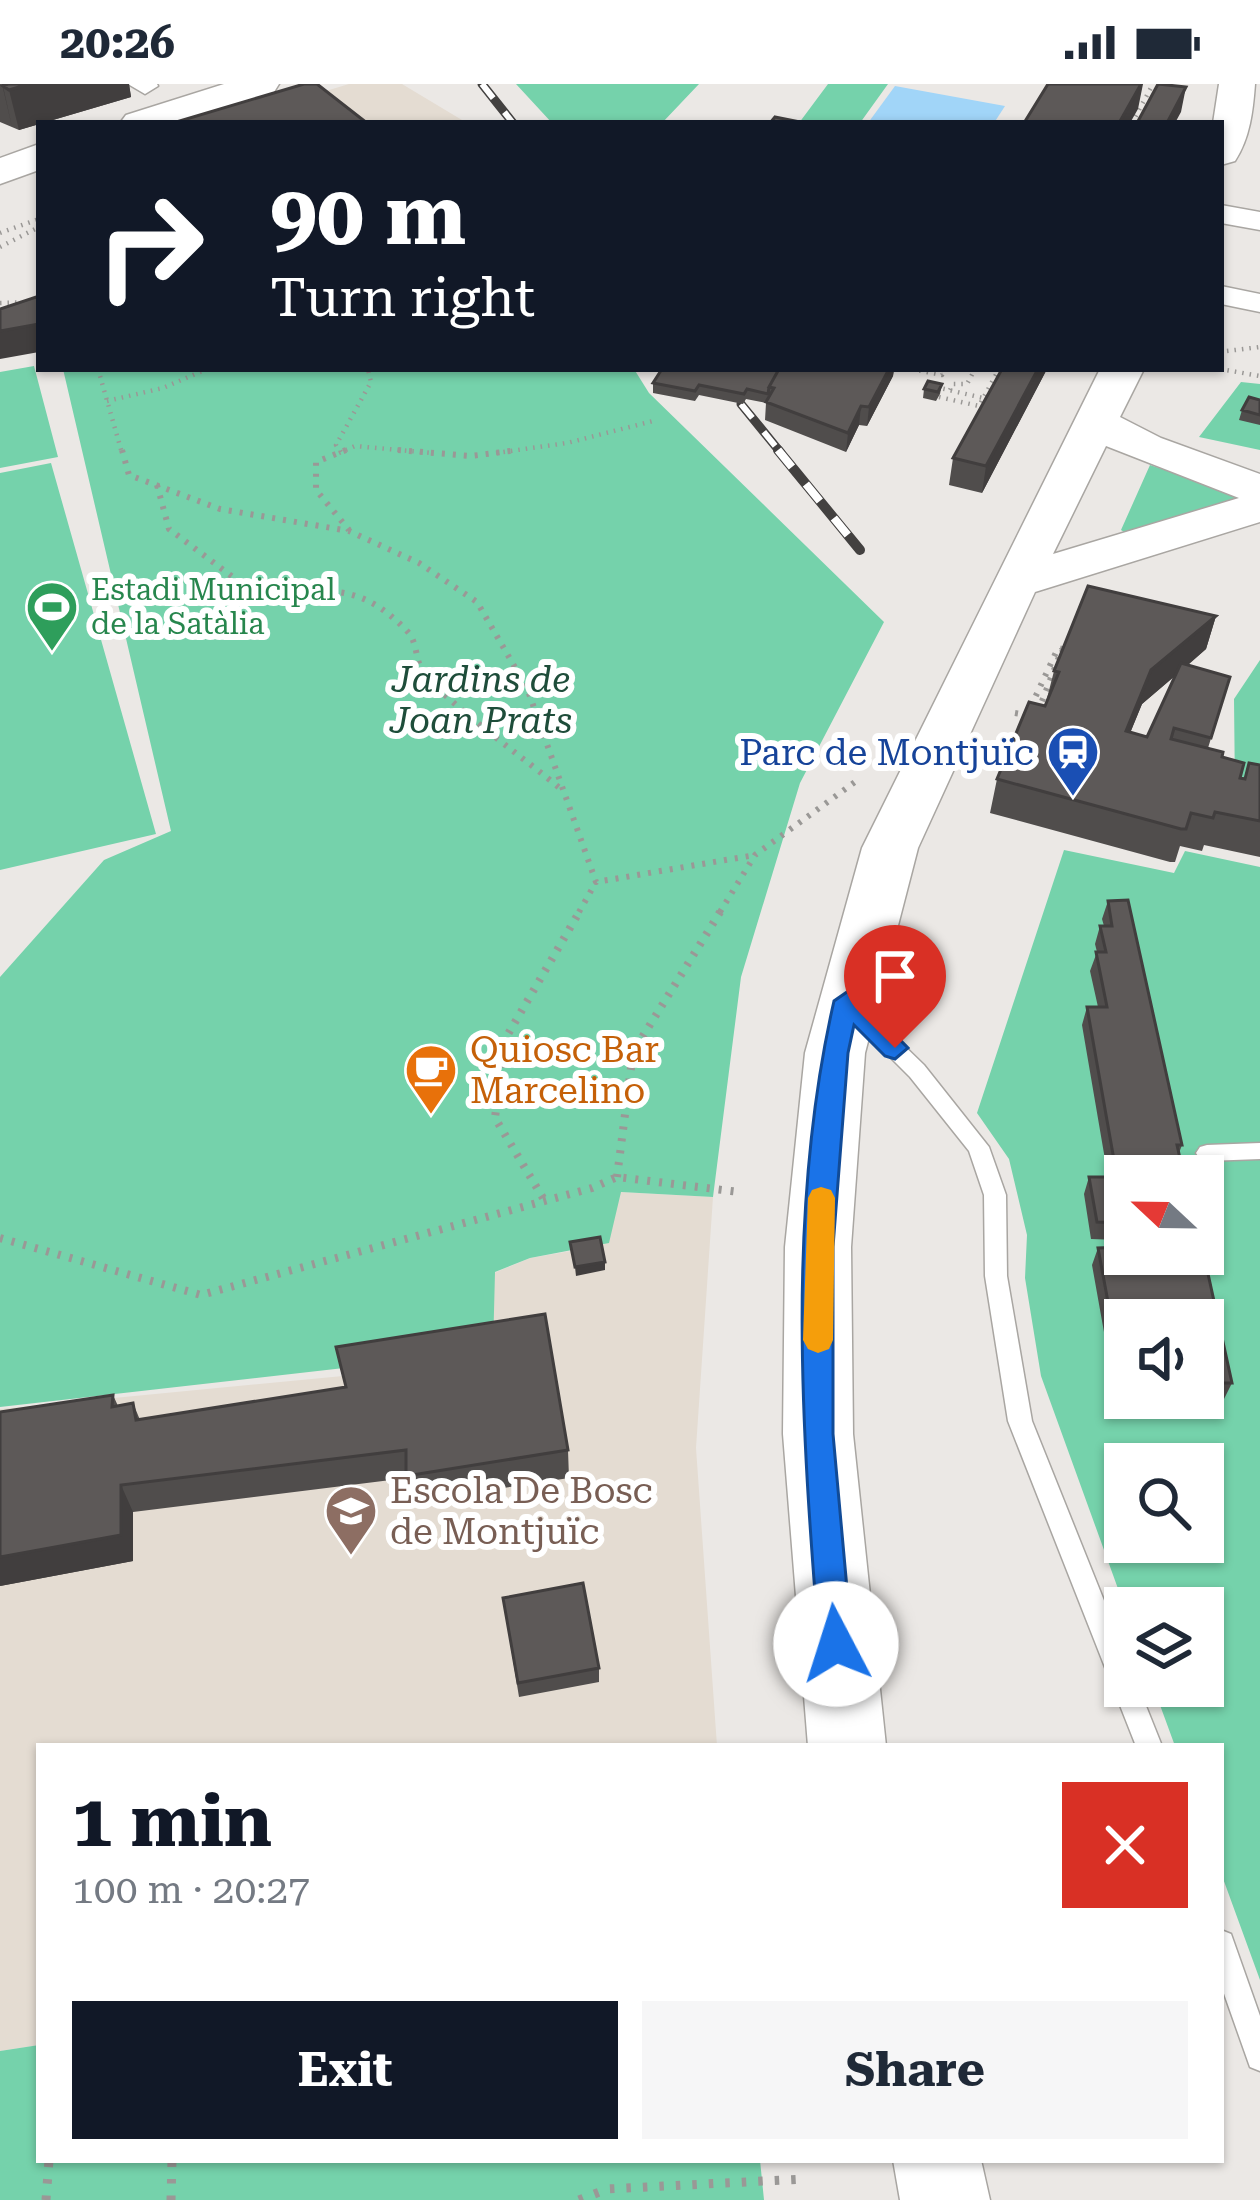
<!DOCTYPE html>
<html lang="en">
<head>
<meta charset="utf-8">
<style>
  :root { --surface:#fff; --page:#f6f6f7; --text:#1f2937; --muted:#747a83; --accent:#111827 }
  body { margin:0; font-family:"Roboto Serif",serif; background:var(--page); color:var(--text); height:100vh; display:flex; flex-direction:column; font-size:45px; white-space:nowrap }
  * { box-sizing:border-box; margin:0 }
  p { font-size:39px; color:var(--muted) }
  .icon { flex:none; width:66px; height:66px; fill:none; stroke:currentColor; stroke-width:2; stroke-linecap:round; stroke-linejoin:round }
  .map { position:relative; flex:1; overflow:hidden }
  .sheet { position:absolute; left:36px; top:1659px; width:1188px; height:420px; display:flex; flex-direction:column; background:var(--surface); border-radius:0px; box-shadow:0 3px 9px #0004 }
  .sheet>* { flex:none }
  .guide { position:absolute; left:36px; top:36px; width:1188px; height:252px; border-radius:0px; box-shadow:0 3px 9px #0004; background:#111827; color:#fff; overflow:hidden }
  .needle { width:78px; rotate:292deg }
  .tools { position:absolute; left:1104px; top:1071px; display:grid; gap:24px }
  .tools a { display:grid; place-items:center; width:120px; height:120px; border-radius:0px; background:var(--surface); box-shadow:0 3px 9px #0004; font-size:60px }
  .pin { position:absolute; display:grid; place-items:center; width:102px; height:102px; color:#fff; margin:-123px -51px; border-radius:50% 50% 50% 0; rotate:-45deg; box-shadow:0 0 12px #0007 }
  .pin .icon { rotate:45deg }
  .me { position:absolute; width:132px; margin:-66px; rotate:355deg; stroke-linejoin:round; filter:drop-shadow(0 0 9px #0008) }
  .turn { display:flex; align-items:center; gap:42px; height:252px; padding:0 36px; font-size:54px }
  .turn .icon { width:156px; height:156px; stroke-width:2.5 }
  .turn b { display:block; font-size:84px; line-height:102px }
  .round { display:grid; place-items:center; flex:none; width:126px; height:126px; border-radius:0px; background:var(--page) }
  .overview { display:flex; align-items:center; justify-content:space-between; height:204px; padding:0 36px }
  h1 { font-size:72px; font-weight:700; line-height:90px; color:var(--accent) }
  .action { display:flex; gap:24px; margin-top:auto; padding:24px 36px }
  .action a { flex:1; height:138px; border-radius:0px; background:var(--accent); color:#fff; font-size:48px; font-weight:700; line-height:138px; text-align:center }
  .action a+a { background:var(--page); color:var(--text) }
  .status { display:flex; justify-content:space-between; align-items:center; height:84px; padding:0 60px; background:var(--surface); direction:ltr }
  .status svg { height:33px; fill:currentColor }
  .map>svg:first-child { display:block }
  .built { fill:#e4dcd2 }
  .green { fill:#75d2ab; fill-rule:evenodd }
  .water { fill:#a1d5f8 }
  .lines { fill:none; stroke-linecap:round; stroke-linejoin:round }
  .lane-casing { stroke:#a9a6a2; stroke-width:3 }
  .street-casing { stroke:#a9a6a2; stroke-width:3 }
  .secondary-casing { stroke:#a9a6a2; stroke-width:3 }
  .path-far3 { stroke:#9a9896; stroke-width:4.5; stroke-dasharray:1.5 6; stroke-linecap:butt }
  .path-far2 { stroke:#9a9896; stroke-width:6; stroke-dasharray:3 8; stroke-linecap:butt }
  .path-far1 { stroke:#9a9896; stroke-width:8; stroke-dasharray:3 9; stroke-linecap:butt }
  .path { stroke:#9a9896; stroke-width:9; stroke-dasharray:4.5 12; stroke-linecap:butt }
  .lane { fill:#fff; fill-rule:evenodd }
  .street { fill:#fff; fill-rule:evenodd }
  .secondary { fill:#fff; fill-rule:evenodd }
  .rail-far1-casing { stroke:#434140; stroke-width:9 }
  .rail-casing { stroke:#434140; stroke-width:10 }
  .rail-far1 { stroke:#fff; stroke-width:6; stroke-dasharray:18; stroke-linecap:butt }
  .rail { stroke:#fff; stroke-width:8; stroke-dasharray:22; stroke-linecap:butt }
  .wall { fill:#504d4c; fill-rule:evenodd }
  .shaded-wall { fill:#413e3e }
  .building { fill:#5d5958; stroke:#413e3e; stroke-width:3 }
  .route { fill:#1a73e8; stroke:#114b97; stroke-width:3 }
  .slow { fill:#f59e0b }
  .labels { text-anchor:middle; stroke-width:12; stroke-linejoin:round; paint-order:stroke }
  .far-leisure-label { font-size:30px; fill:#27864d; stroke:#fff; text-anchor:start }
  .park-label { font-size:36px; font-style:italic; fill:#1e4d3a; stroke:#fff }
  .transit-label { font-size:36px; fill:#164399; stroke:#fff; text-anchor:end }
  .food-label { font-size:36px; fill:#c56008; stroke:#fff; text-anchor:start }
  .education-label { font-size:36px; fill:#785e54; stroke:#fff; text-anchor:start }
</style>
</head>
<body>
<div class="status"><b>20:26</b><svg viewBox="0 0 49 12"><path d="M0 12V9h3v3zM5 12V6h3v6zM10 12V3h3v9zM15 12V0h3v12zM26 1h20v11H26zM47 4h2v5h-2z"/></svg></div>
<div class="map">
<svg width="1260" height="2116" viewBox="0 0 1260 2116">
  <rect width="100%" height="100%" fill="#ebe8e5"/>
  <path class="built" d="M349 0H402L467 39H220Z
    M620 1108 713 1113 696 1364 717 1662H39V1961L0 1967V1325L343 1292 493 1267 494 1189 530 1174 600 1162Z"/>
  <path class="green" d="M516 0H699L662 39H552Z
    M828 0H888L860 39H799Z
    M34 282 58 373 0 384V288Z
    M63 285H634L649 309 884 538 800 699 741 893 713 1113 621 1108 609 1159 530 1174 495 1188 493 1267 0 1323V893L104 776 171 747Z
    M1241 298 1260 300V366L1199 353Z
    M51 379 156 750 0 786V389Z
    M1150 381 1236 409 1239 415 1133 454 1121 446Z
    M1260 576V714L1235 709 1234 615Z
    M1064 766 1174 789 1185 767 1260 783V1896L1221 1789V1662H1175L1153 1602H1203V1524H1125L1041 1292 1025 1194 1027 1151 1009 1075 977 1029ZM1125 1092H1203V1170H1125ZM1125 1236H1203V1314H1125ZM1125 1380H1203V1458H1125Z
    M39 1961V2076H760L764 2116H0V1967Z"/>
  <path class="water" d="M895 2 1005 22 994 39H868Z"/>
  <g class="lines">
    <g class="lane-casing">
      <path id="lane" d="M851 914 858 917 924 981 989 1063 1006 1111 1007 1192 1032 1337 1125 1569V1602H1138L1162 1662H1136L1008 1337 985 1192 984 1111 969 1067 910 993 844 927 841 922 844 917Z
        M1260 1059V1075L1207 1077 1200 1075 1196 1069 1200 1063 1207 1061Z
        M1221 1846 1231 1850 1260 1932V1987L1250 1983 1221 1901Z"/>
    </g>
    <g class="street-casing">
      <path id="street" d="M128 0H157L158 2 145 10Z
        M1221 121 1260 128V146L1221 139Z
        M1221 202 1260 210V228L1221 220Z"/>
    </g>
    <g class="secondary-casing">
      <path id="secondary" d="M224 0H279L274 8 177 39H120L126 31Z
        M1219 0H1255C1253 27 1250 54 1235 77L1221 81V39H1213Z
        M39 60V86L0 100V74Z
        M1100 285H1144L1120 333 1161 354 1260 390V438L1035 508 918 764 865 969 851 1163 853 1350 886 1662H808L783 1350 785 1163 805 969 862 764ZM1106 362 1239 414 1053 470Z
        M893 2076H981L990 2116H900Z"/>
    </g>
    <path class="path-far3" d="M1132 39 1153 0
      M0 149 39 135
      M0 163 39 143
      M0 219 39 218
      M1227 267 1260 263
      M98 285 122 369
      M912 285 942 291 945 285
      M1220 285 1260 292
      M936 303 983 314
      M950 306 953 300H967L975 285
      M939 313 979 322 999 285
      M107 317 163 304 207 285
      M341 368 336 361 371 298 368 285
      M339 369 355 362 432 369
      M496 369 567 359 657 336"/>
    <path class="path-far2" d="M122 366 129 391 220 425 349 447 419 479 477 518 527 604 596 798 755 771
      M346 366 316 378V406L349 446
      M398 366 471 372 518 366
      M157 401 169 445 262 515C323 503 361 498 408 548 418 559 415 579 425 591 457 627 523 673 562 706
      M1015 629 1027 631 1058 564 1062 565 1039 625
      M579 828 596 798
      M720 828 755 771 859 695"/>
    <path class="path-far1" d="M617 1093 633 968 722 825
      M543 1114 495 1034 504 957 581 825
      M0 1154 201 1211 592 1104 617 1093 739 1108"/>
    <path class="path" d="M46 2116 49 2076
      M171 2116 172 2076
      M579 2116 607 2105 804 2095"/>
    <use href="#lane" class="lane"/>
    <use href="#street" class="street"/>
    <use href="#secondary" class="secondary"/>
    <g class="rail-far1-casing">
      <path id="rail-far1" d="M482 0 513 39
        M741 320 781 369"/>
    </g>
    <g class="rail-casing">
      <path id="rail" d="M778 366 860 466"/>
    </g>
    <use href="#rail-far1" class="rail-far1"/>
    <use href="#rail" class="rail"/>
  </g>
  <path class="wall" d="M0 0H129L131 13 19 46 0 38Z
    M662 285H894L893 292 867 342 859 341 846 368 765 336 766 319 746 315 743 320 699 311 695 317 653 309V299Z
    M1047 285 982 409 949 401 953 374Z
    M942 300 940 310 936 317 923 314 924 305Z
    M1260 316V341L1239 336 1242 326Z
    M1216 532 1206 565 1188 581 1230 593 1208 664 1222 673 1240 694 1244 695 1249 679 1260 681V773L1204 761 1202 767 1180 762 1175 778H1170L990 729 997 695 1045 622 1054 587ZM1175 592 1147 653 1130 649 1142 620Z
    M1108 817 1182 1061 1179 1069 1125 1092V1161H1120L1119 1156 1091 1155 1084 1110 1089 1093H1108L1082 941 1087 923H1098L1090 887 1097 868 1095 860 1100 842H1104L1102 835Z
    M1125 1163V1170H1203V1167L1232 1299 1224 1315H1116L1092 1181 1098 1164ZM1125 1236H1203V1314H1125Z
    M113 1311 118 1322 133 1319 140 1336 568 1366 569 1394 412 1418 407 1394 133 1428V1477L0 1502Z
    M503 1514 599 1584V1598L519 1613Z"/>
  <path class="shaded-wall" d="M2 0H129L131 13 19 46 9 6 3 2 12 43Z
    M1141 0H1143L1138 25 1130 39H1119Z
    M1186 3 1181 28 1175 39H1167Z
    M39 240V268L0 275V247Z
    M889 285H894L893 292 867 342 869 323Z
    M1038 285H1047L982 409 986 382Z
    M861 322 859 341 846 368 848 349Z
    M1216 532 1206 565 1142 620 1117 681 1126 647 1151 586Z
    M605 1178V1186L576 1192 575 1183Z
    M121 1401 133 1428V1477L0 1502V1473Z"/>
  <path class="building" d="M8 0H29L9 6 3 2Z
    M304 0H317L367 39H173Z
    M1048 0H1141L1119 39H1024Z
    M1158 0 1186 3 1167 39H1137Z
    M775 33 805 39H770Z
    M39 212V240L0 247V225Z
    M662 285H779L769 303 768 310 747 305 744 310 699 301 695 307 653 299Z
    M779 285H889L869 323 861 322 848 349 766 318 774 304 769 303Z
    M1002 285H1038L986 382 953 374Z
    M928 297 942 300 938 308 924 305Z
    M1249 313 1260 316V331L1242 326Z
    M1088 502 1216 532 1151 586 1126 647 1147 653 1181 579 1230 593 1211 654 1174 644 1171 655 1223 668 1222 673 1244 679 1240 694 1245 695 1249 679 1260 681V737L1215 728 1213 734 1191 729 1186 745H1181L997 695 1029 618 1045 622 1059 588 1054 587Z
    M1128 816 1182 1061H1177L1184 1092H1125V1139L1097 1138 1089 1093H1117L1087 923H1107L1096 868H1106L1100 842H1112L1108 817Z
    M600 1153 605 1178 575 1183 570 1158Z
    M1125 1163V1170H1203V1167L1232 1299H1203V1236H1125V1299H1123L1098 1164Z
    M545 1230 568 1366 406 1392V1366L121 1401V1451L0 1473V1328L113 1311 112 1323 133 1319 136 1336 346 1303 336 1263Z
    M583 1499 599 1584 518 1599 503 1514Z"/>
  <path class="route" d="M847 908 856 911 908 964 895 975 885 972 854 941 848 969 833 1163V1350L852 1560 847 1571 836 1575 824 1571 819 1560C802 1348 786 1127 834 917Z"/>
  <path class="slow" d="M821 1103 831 1106 835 1114 833 1256 829 1265 818 1269 808 1265 803 1256 808 1114 812 1106Z"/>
  <defs>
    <g id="stadium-pin" transform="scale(2.7)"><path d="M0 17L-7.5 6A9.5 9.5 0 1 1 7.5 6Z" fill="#2e9e5b" stroke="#fff"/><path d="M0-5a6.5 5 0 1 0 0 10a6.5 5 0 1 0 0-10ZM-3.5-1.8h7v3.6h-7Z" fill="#fff"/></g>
    <g id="station-pin" transform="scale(2.7)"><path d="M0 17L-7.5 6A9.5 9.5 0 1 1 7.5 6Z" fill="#1a4fb4" stroke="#fff"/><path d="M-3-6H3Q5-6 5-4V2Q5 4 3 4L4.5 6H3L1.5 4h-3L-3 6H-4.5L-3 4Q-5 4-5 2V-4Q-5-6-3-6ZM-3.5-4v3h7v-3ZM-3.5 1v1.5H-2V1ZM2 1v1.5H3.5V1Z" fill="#fff"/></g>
    <g id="cafe-pin" transform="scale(2.7)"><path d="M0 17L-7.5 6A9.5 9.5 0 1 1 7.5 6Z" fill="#e8710a" stroke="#fff"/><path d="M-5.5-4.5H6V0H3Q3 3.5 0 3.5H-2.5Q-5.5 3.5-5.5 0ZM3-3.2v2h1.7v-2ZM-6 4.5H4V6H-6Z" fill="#fff"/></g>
    <g id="school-pin" transform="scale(2.7)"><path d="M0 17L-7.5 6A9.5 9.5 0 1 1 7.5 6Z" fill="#8d6e63" stroke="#fff"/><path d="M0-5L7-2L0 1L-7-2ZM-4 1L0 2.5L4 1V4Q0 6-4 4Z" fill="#fff"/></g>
  </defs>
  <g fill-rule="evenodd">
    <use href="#stadium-pin" x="52" y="523"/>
    <use href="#station-pin" x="1073" y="668"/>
    <use href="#cafe-pin" x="431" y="986"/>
    <use href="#school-pin" x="351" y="1427"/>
  </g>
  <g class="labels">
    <g class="far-leisure-label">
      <text x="91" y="516">Estadi Municipal<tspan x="91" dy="34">de la Satàlia</tspan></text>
    </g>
    <g class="park-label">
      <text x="481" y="608">Jardins de<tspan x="481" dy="41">Joan Prats</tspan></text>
    </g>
    <g class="transit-label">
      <text x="1034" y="681">Parc de Montjuïc</text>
    </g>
    <g class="food-label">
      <text x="470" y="978">Quiosc Bar<tspan x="470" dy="41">Marcelino</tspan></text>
    </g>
    <g class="education-label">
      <text x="390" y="1419">Escola De Bosc<tspan x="390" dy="41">de Montjuïc</tspan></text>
    </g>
  </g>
</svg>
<div class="tools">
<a><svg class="needle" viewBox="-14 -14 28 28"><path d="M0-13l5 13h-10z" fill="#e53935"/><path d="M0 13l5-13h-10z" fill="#747a83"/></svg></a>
<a><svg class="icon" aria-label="sound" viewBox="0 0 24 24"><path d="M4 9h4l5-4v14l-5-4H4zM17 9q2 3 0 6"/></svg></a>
<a><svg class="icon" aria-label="search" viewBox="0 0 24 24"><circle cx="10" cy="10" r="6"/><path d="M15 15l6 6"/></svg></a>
<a><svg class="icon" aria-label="layers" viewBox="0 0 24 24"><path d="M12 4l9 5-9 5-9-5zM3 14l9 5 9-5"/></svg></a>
</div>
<div class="pin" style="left:895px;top:964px;background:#d93025"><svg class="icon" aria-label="arrive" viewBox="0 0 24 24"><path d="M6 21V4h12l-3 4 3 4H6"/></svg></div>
<svg class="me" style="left:836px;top:1560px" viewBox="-20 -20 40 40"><circle r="19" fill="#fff"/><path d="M0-13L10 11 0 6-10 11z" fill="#1a73e8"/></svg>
<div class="guide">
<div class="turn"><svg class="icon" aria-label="right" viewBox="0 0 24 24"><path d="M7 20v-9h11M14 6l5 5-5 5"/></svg><div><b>90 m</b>Turn right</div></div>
</div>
<section class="sheet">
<div class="overview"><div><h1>1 min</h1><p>100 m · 20:27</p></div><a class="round" style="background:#d93025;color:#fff"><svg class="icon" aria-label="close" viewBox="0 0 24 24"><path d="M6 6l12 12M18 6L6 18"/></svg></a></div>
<div class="action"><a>Exit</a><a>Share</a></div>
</section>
</div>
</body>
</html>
